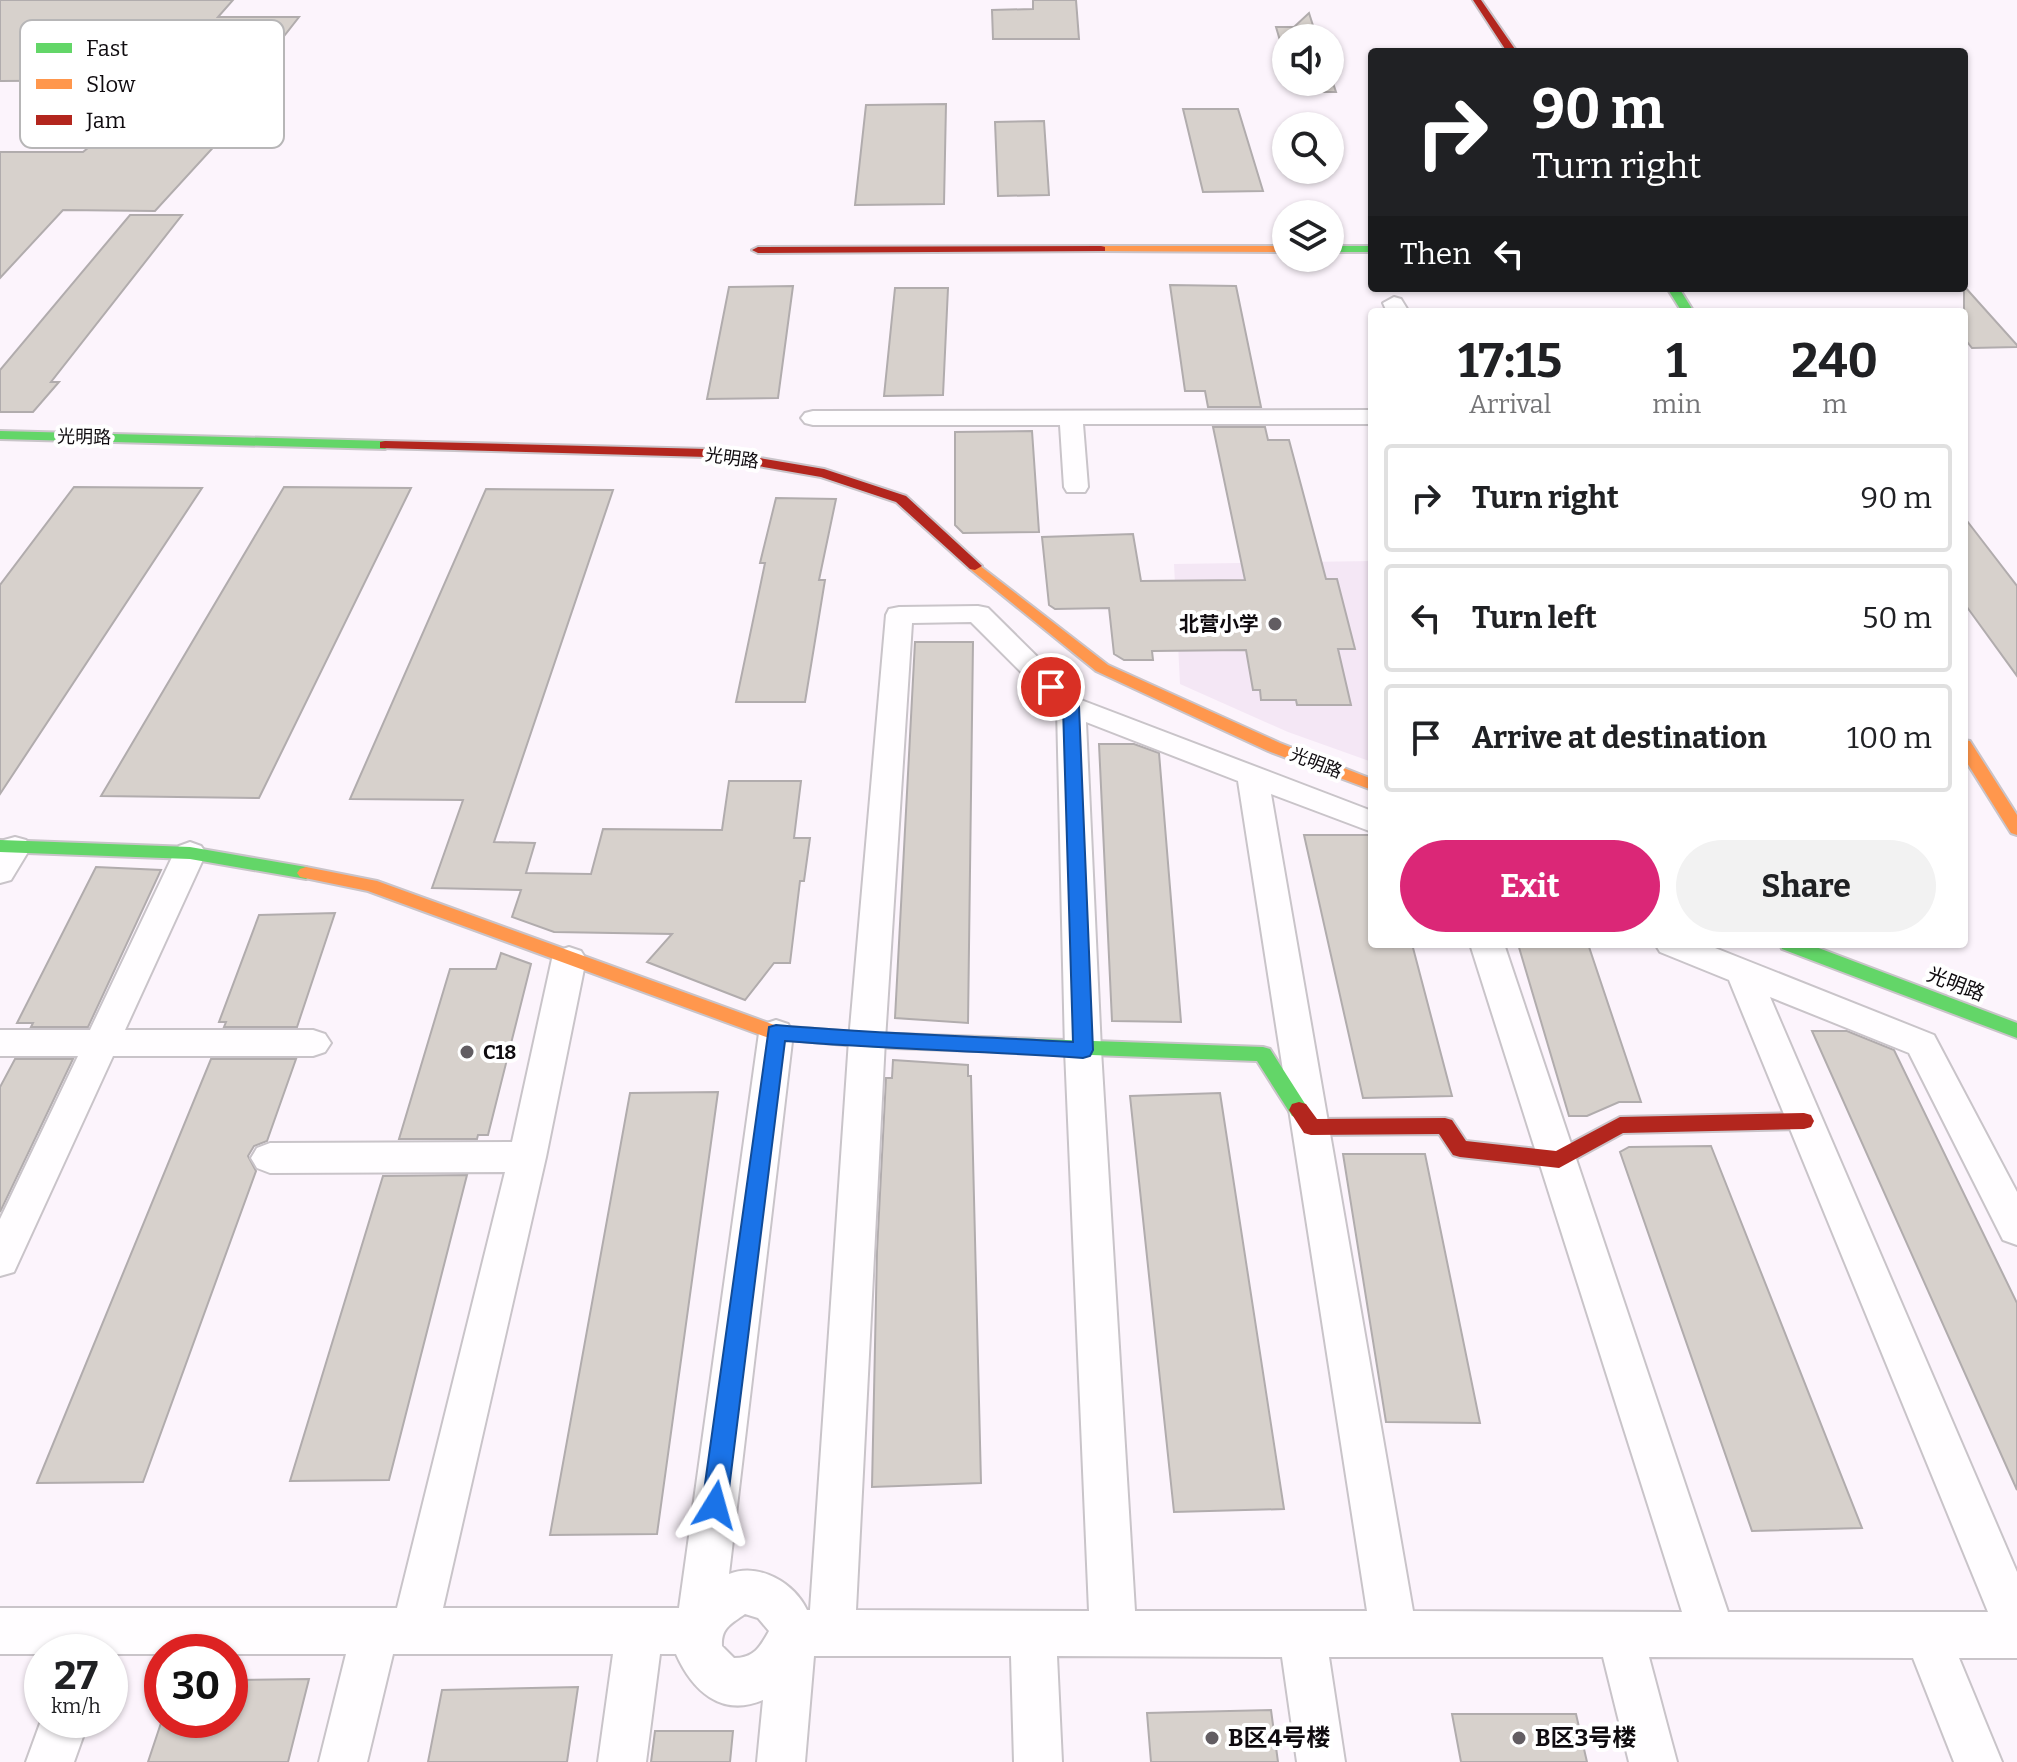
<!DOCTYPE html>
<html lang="en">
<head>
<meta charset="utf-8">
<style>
  :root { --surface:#fff; --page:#f2f2f2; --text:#202124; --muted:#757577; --line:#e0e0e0; --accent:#db2777 }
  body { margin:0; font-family:Bitter,"Noto Sans SC",serif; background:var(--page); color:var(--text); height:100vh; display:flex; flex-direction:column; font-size:30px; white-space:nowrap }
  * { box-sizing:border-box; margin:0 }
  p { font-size:26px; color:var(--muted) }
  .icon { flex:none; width:44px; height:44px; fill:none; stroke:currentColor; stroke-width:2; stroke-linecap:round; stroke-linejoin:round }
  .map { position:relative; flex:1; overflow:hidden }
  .drawer { position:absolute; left:1368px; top:308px; width:600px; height:640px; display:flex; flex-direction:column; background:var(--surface); border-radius:8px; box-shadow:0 2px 6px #0004 }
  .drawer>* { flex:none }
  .banner { position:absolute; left:1368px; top:48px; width:600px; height:244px; border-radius:8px; box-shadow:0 2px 6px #0004; background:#202124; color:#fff; overflow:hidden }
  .buttons { position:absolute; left:1272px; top:24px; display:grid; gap:16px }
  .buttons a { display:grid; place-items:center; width:72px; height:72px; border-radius:50%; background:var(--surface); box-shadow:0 2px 6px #0004; font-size:40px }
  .speed { position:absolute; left:24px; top:1634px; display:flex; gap:16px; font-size:40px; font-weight:700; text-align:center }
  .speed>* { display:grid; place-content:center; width:104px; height:104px; border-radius:50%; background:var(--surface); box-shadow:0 2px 6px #0004; line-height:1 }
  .speed small { font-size:20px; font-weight:400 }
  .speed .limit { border:12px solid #d22; background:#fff; color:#111 }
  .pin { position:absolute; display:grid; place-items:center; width:68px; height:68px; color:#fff; margin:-34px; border:4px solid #fff; border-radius:50%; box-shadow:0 2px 8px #0007 }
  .me { position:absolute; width:88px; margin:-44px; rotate:8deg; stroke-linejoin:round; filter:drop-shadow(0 0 6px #0008) }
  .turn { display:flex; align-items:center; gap:28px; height:168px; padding:0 32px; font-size:36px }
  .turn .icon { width:104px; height:104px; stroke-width:2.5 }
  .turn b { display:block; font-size:56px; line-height:68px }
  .then { display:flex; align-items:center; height:76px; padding:0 32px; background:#0003; gap:16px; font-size:30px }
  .eta { display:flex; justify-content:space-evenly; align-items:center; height:136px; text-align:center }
  .eta b { font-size:48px; font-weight:700; line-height:56px }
  .action { display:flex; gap:16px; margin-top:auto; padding:16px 32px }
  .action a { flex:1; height:92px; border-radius:48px; background:var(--accent); color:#fff; font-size:32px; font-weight:700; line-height:92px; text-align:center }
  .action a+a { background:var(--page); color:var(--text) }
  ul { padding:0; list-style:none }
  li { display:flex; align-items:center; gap:24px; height:108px; margin:0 16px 12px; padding:0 16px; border:4px solid var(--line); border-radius:8px }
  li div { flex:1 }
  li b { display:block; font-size:30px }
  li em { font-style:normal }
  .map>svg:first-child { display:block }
  .built { fill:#f4e7f5 }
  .building { fill:#d7d1cc; stroke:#b1acad; stroke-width:2 }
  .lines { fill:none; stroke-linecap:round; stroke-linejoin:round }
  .street-casing { stroke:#c9c4c9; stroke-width:4 }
  .fast-casing { stroke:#c9c4c9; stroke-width:4 }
  .slow-casing { stroke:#c9c4c9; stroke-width:4 }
  .jam-casing { stroke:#c9c4c9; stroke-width:4 }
  .street { fill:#fffdff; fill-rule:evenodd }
  .fast { fill:#63d668; fill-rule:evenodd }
  .slow { fill:#ff974d; fill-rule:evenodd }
  .jam { fill:#b3261e; fill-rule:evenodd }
  .route { fill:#1a73e8; stroke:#114b97; stroke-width:2 }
  .poi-dot { fill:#625d62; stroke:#fff; stroke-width:3 }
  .labels { text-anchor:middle; stroke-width:8; stroke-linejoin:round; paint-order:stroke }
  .far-street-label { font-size:18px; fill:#0f0b0f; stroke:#fff }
  .poi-label { font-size:20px; font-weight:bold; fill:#0f0b0f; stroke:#fff; text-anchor:end }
  .street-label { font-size:20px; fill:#0f0b0f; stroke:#fff }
  .near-poi-label { font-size:24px; font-weight:bold; fill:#0f0b0f; stroke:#fff; text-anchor:start }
  .key { fill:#fff; stroke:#b7b6b7; stroke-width:2 }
  .key-label { font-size:22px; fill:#0f0b0f }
</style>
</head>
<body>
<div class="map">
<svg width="2017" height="1762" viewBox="0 0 2017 1762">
  <rect width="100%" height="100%" fill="#fcf4fc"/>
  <path class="built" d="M1372 561V762L1288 732 1180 684 1174 564Z"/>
  <path class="building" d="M0 0H233L218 17H299L248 82H207L158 139 220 140 155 211 63 210 0 278V152H83L100 138 154 80 0 81Z
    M1033 0H1076L1079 39H993L992 10 1033 9Z
    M1309 13 1317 38H1286V61L1276 27H1294Z
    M1330 74 1336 92H1295L1293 82H1330Z
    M946 104 944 204 855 205 866 105Z
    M1183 109H1238L1263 191 1203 192Z
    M1044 121 1049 195 998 196 995 122Z
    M130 215H182L51 382H59L33 412H0V370Z
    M1170 285 1236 286 1261 407H1208L1205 391H1185Z
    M793 286 778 398 707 399 729 287Z
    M1964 286 2017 345V347L1972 348 1964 338Z
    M895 288H948L943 395 884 396Z
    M1213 427H1265L1268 440H1289L1326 579H1337L1355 649H1338L1351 705H1297L1296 700H1261L1260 690H1253L1246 650 1152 651 1153 660H1124L1114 654 1109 608 1055 609 1049 605 1042 537 1133 534 1141 581 1245 580Z
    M1032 431 1039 532 963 533 955 525V432Z
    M74 487 202 488 0 794V585Z
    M284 487 411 488 259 798 101 796Z
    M486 489 613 490 494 842 535 843 526 873 591 874 603 829 722 830 729 781H801L794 838H810L804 881H800L790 963H774L745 1000 647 962 672 934 554 932 512 917 521 890 432 888 463 800 350 799Z
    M776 498 836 499 819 580H825L805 702H736L765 563H760Z
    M1964 517 2017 586V676L1964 603Z
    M915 642H973L968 1023 895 1018Z
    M1099 744H1134L1159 753 1181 1022 1112 1021Z
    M1304 835H1372V944H1412L1452 1096 1363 1098Z
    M96 867 161 870 88 1027H31L33 1023H17Z
    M335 913 297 1027H224L226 1022H219L259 915Z
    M1518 944H1588L1641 1102H1619L1587 1116H1569Z
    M501 953 531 964 488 1135H478L477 1139H399L450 969H496Z
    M1812 1031H1847L1894 1050 2017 1303V1490Z
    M15 1059H73L0 1212V1087Z
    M211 1059H296L267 1141 254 1146 248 1156 256 1171 143 1482 37 1483Z
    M893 1060 968 1065V1076H971L981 1483 872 1487 877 1251 886 1078H892Z
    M718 1092 657 1534 550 1535 630 1093Z
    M1220 1093 1284 1509 1174 1512 1130 1096Z
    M1711 1146 1862 1528 1752 1531 1620 1152 1629 1147Z
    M1343 1154H1425L1480 1423 1386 1422Z
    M467 1175 389 1480 290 1481 383 1176Z
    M309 1679 288 1762H148L162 1720H230V1680Z
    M578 1687 567 1762H428L442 1690Z
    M1271 1710 1278 1762H1151L1147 1713Z
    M1452 1714H1576L1587 1762H1461Z
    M655 1731H733L730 1762H651Z"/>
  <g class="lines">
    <g class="street-casing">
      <path id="street" d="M1394 297 1401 299 1409 312H1387L1383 303Z
        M1372 410V424H1083L1088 487 1085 492H1067L1064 487 1060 425H813L805 423 801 418 805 413 813 411Z
        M978 606 988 608 1081 700 1372 811V832L1271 794 1413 1611 1682 1612 1470 944H1504L1728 1612H1988L1729 980 1660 952 1655 944H1705L1934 1035 2017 1192V1245L2003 1240 1909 1053 1770 997 2017 1572V1658H1959L2002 1762H1954L1913 1658 1649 1657 1677 1762H1629L1603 1657H1329L1345 1762H1297L1282 1657 1057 1656 1062 1762H1014L1011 1656H814L805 1762H757L763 1700C721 1718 692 1690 676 1654H660L646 1762H598L613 1654H393L367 1762H319L346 1654H0V1608H397L505 1172 270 1173 257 1168 251 1158 257 1148 270 1143 512 1142 552 959 557 951 569 947 581 951 586 959 546 1157 443 1608H679L759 1033 764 1024 776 1020 788 1024 793 1033 729 1574C759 1562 794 1583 807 1610H810L849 1040 886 615 889 609 899 607ZM971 622 1057 708 1065 1050 1089 1611 856 1610 885 1040 912 623ZM1086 722 1238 781 1367 1611H1135L1101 1050ZM745 1614 758 1618 769 1631C760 1647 754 1658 734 1658L722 1646C721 1628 731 1624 745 1614Z
        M15 837 26 840 31 847 11 880 0 883V846L4 840Z
        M190 842 201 846 206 853 125 1030H313L325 1034 331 1043 325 1052 313 1056H113L14 1272 0 1276V1219L78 1056H0V1030H90L174 853 179 846Z
        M42 1718 89 1720 74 1762H26Z"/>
    </g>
    <g class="fast-casing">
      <path id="fast" d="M1330 246H1372V252H1330Z
        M1667 288H1679L1694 312H1682Z
        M0 431 385 441 392 445 385 449 0 439Z
        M0 840 190 847 306 867 315 873 306 879 190 859 0 852Z
        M1780 944H1808L2017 1023V1038L1782 949Z
        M867 1033 1263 1047 1270 1049 1309 1110 1306 1116 1299 1118 1292 1116 1257 1061 867 1047 860 1045 857 1040 860 1035Z"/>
    </g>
    <g class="slow-casing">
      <path id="slow" d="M1101 246H1286V252L1097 251V247Z
        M975 562 1108 665 1280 743 1372 779V790L1268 751 1096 671 970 569V563Z
        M1964 740 1970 741 2017 815V835L2011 833 1964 758Z
        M306 867 377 881 777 1026 867 1033 874 1035 877 1040 874 1045 867 1047 769 1038 368 891 300 877 297 873 300 869Z"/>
    </g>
    <g class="jam-casing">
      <path id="jam" d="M1473 0H1481L1517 52H1507Z
        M1101 246 1105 247V251L758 253 752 250 758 247Z
        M385 441 707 449 824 469 906 496 982 566 975 570 970 569 896 502 821 477 707 457 380 448V442Z
        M1299 1102 1306 1104 1317 1119 1445 1118 1452 1120 1466 1141 1556 1151 1620 1117 1804 1113 1811 1115 1814 1121 1811 1127 1804 1129 1623 1133 1559 1168 1460 1157 1453 1155 1439 1134 1311 1135 1304 1133 1289 1110 1292 1104Z"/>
    </g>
    <use href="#street" class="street"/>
    <use href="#fast" class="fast"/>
    <use href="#slow" class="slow"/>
    <use href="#jam" class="jam"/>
  </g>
  <path class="route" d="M1051 682 1057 684 1079 706 1093 1050 1090 1056 1083 1058C984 1051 884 1049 785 1041L727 1505 724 1513 715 1517 706 1513 702 1505 769 1027 776 1025C875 1034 974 1036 1073 1042L1063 707 1043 687Z"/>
  <g class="poi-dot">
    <circle cx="1275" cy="624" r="8"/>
    <circle cx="467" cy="1052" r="8"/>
    <circle cx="1212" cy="1738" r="8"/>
    <circle cx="1519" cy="1738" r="8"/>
  </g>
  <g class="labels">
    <g class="far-street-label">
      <text transform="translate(84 437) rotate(1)" y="6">光明路</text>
      <text transform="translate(732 458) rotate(8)" y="6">光明路</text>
      <text transform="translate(1316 763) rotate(21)" y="6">光明路</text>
    </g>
    <g class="poi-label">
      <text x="1259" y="631">北营小学</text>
      <text x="483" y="1059" text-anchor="start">C18</text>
    </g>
    <g class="street-label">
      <text transform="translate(1956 984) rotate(21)" y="7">光明路</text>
    </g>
    <g class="near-poi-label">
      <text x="1228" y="1746">B区4号楼</text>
      <text x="1535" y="1746">B区3号楼</text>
    </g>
  </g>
  <rect x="20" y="20" width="264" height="128" rx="12" class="key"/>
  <rect x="36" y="43" width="36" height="10" fill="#63d668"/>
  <rect x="36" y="79" width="36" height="10" fill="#ff974d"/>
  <rect x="36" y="115" width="36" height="10" fill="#b3261e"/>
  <g class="key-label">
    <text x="86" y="56">Fast</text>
    <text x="86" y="92">Slow</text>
    <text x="86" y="128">Jam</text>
  </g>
</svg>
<div class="buttons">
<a><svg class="icon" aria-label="sound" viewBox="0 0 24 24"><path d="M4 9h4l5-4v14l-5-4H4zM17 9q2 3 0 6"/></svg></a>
<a><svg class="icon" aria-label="search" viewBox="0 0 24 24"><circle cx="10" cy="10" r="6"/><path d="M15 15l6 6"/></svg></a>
<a><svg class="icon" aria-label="layers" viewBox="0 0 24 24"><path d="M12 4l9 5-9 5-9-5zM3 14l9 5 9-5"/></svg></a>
</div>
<div class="speed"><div>27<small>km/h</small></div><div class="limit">30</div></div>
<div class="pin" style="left:1051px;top:687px;background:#d93025"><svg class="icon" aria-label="arrive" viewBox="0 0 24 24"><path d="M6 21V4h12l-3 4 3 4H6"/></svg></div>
<svg class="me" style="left:715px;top:1505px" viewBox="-20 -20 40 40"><path d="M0-17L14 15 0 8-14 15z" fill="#1a73e8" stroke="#fff" stroke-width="4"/></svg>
<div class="banner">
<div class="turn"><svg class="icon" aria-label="right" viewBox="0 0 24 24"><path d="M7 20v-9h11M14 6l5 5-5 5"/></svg><div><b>90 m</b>Turn right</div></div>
<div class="then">Then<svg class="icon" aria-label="left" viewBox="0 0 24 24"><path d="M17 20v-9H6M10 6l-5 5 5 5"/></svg></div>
</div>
<section class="drawer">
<div class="eta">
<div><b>17:15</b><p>Arrival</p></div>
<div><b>1</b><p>min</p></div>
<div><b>240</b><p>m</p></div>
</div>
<ul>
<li><svg class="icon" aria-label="right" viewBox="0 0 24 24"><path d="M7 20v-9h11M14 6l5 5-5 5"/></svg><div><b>Turn right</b></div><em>90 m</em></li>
<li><svg class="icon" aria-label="left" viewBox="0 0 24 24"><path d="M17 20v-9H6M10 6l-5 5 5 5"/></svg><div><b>Turn left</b></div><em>50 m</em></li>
<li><svg class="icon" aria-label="arrive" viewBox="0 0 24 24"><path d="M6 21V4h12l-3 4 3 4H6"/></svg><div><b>Arrive at destination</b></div><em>100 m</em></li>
</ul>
<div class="action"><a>Exit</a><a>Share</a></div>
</section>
</div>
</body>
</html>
